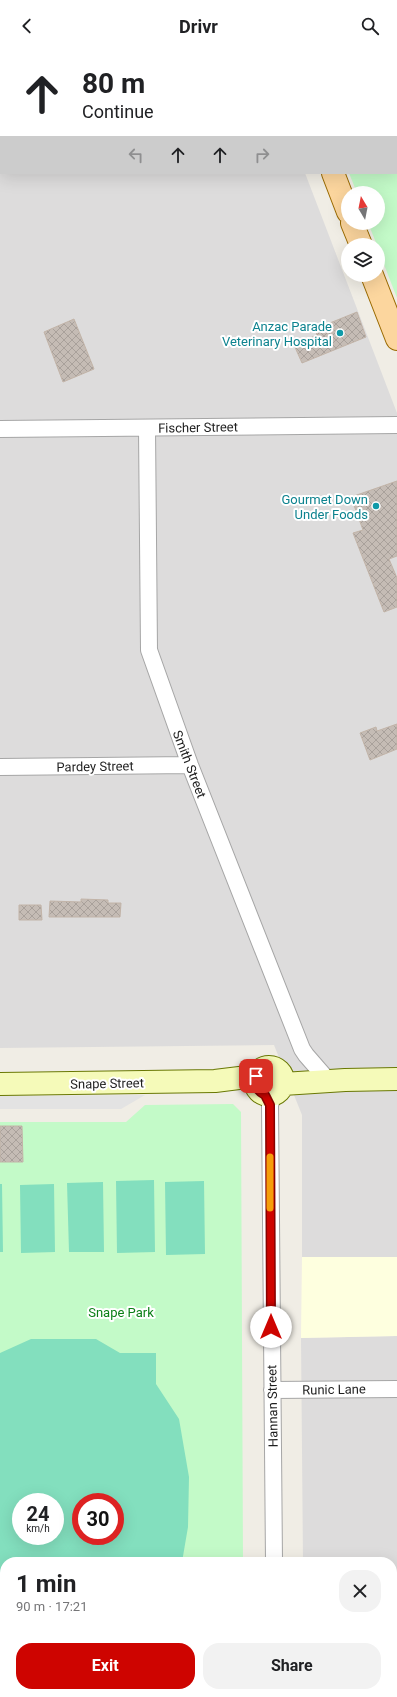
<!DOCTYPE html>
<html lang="en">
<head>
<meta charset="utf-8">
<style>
  :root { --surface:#fff; --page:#f2f2f2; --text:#202124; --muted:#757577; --accent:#ce0400 }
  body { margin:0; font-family:Roboto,sans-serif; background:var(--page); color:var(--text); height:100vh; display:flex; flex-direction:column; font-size:15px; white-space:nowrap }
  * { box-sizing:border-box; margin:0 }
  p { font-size:13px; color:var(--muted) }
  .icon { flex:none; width:22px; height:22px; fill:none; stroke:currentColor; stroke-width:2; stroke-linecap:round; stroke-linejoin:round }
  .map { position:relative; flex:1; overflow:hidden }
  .side { position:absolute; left:0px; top:1505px; width:397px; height:140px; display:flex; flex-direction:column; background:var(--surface); border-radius:16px 16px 0 0; box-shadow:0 4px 16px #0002 }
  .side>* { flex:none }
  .banner { position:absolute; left:0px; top:0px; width:397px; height:122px; box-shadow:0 4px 16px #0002; background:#fff; color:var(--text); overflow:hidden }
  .needle { width:26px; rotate:350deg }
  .tools { position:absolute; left:341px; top:134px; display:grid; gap:8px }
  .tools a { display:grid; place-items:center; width:44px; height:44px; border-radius:50%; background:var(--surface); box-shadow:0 4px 16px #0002; font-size:20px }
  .speed { position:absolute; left:12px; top:1441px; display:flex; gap:8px; font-size:20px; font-weight:700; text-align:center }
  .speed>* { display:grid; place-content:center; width:52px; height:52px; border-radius:50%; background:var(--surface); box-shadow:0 4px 16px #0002; line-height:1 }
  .speed small { font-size:10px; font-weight:400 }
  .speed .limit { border:6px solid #d22; background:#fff; color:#111 }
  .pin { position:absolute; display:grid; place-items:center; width:34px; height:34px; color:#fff; margin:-17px; border-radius:8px; box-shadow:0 2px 6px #0006 }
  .me { position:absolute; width:44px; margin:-22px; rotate:0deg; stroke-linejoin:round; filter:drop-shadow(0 0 3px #0008) }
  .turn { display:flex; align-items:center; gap:14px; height:84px; padding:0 16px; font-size:18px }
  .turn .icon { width:52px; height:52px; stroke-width:2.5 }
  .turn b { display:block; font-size:28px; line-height:34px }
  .lanes { display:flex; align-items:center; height:38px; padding:0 16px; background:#0003; justify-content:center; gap:20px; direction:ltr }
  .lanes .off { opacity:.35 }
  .round { display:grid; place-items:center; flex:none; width:42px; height:42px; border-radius:16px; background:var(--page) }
  .summary { display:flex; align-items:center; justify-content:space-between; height:68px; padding:0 16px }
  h1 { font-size:24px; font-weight:700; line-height:30px }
  .cta { display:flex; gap:8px; margin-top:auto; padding:8px 16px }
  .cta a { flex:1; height:46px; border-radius:16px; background:var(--accent); color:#fff; font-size:16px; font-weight:700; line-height:46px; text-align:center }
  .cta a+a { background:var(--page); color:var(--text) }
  header { display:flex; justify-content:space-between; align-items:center; height:52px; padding:0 16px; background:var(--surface); font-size:18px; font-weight:700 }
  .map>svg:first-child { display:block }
  .residential { fill:#dddcdc }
  .education { fill:#feffdf }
  .park { fill:#c3fac8; fill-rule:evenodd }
  .pitch { fill:#83dfbe; fill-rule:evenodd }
  .parking { fill:#e3e3e3 }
  .building { fill:url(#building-cross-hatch); stroke:#c2b4a8 }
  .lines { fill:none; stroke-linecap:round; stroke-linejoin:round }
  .street-casing { stroke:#a6a6a6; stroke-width:18 }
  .secondary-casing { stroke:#697804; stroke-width:24 }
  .primary-casing { stroke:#9a6a00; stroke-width:24 }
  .street { stroke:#fff; stroke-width:16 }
  .secondary { stroke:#f5fab9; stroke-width:22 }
  .primary { stroke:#fcd69e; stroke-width:22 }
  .route-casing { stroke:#860300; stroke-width:10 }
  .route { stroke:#ce0400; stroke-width:7 }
  .slow { stroke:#f59e0b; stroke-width:7 }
  .culture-dot { fill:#0f9aa8; stroke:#fff; stroke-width:1.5 }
  .labels { text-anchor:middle; stroke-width:4; stroke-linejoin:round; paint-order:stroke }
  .culture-label { font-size:13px; fill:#0d838f; stroke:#fff; text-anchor:end }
  .street-label { font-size:13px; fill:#1f1f1f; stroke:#fff }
  .park-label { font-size:13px; fill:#0b7f17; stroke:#fff }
</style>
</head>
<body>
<header><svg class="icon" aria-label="back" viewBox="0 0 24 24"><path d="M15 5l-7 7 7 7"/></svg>Drivr<svg class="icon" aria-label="search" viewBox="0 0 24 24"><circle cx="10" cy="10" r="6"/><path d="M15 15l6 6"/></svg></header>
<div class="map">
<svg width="397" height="1645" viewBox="0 0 397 1645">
  <defs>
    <pattern id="building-cross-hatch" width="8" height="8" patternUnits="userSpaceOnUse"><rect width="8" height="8" fill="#c5bcb5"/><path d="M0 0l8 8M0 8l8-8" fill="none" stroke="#a9a19b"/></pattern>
  </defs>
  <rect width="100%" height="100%" fill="#f0ede5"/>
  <path class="residential" d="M0 0H253L1 1V121H305L397 361V1205H302V1063L274 993 0 996Z
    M397 1284V1645H304V1640H392V1510H303L301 1286Z"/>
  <path class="education" d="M302 1205H397V1284L301 1286Z"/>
  <path class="park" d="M297 0H397V246L378 197V193H377L368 171H378V141H357L349 121H396V1Z
    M233 1052 241 1060 243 1510H5V1640H244V1645H0V1070H126L145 1053ZM21 1450H55V1484H21ZM81 1450H115V1484H81Z"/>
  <path class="pitch" d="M154 1128 155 1200 117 1201 116 1129Z
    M204 1129 205 1202 166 1203 165 1130Z
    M103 1130 104 1200H69L67 1131Z
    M0 1132H2L3 1200H0Z
    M54 1132 55 1200 21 1201 20 1133Z
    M31 1287H96L120 1301H156V1332L179 1367 189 1425 188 1475 182 1510H5V1577H0V1301ZM21 1450H55V1484H21ZM81 1450H115V1484H81Z"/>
  <path class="parking" d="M145 1043 121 1057H0V1044Z"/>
  <path class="building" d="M357 260 366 285 302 311 294 293 317 283 315 277Z
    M74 267 94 317 63 330 44 280Z
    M397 429V504L389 507 397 526V555L384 560 353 481 363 478 351 445Z
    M397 672V697L370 708 360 681 376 675 377 679Z
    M81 847 108 848V851H121L120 865H49L50 849 81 850Z
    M19 853H41L42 868H19Z
    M0 1074H22L23 1110H0Z"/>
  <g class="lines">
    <g class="street-casing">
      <path id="street" d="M77 1 80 0
        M0 31H1
        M147 376 149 598 190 713 302 997 306 1003 326 1026
        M0 377 397 373
        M0 715 190 713
        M272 1338 397 1337
        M274 1510 270 1053 274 1042
        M275 1640V1645"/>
    </g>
    <g class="secondary-casing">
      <path id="secondary" d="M255 1029a14 14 0 1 1 28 0a14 14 0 1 1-28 0Z
        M0 1032 215 1029 256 1024
        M283 1032 345 1028 397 1027"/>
    </g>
    <g class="primary-casing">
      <path id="primary" d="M284 0 285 1
        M333 121 348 160
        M352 171 361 193
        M372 223 397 287"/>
    </g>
    <use href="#street" class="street"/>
    <use href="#secondary" class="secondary"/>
    <use href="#primary" class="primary"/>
  </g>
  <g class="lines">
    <g class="route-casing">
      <path id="route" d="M256 1024C254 1033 257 1039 265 1043L270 1053 271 1275"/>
    </g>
    <use href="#route" class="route"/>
    <path class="slow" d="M270 1105V1156"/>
  </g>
  <g class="culture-dot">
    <circle cx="340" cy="281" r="4"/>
    <circle cx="376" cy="454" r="4"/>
  </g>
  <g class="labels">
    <g class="culture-label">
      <text x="332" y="279">Anzac Parade<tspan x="332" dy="15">Veterinary Hospital</tspan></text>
      <text x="368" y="452">Gourmet Down<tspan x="368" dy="15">Under Foods</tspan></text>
    </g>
    <g class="street-label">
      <text transform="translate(198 375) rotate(-1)" y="5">Fischer Street</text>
      <text transform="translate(190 712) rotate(69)" y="5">Smith Street</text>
      <text transform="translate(95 714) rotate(-1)" y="5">Pardey Street</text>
      <text transform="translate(107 1031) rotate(-1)" y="5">Snape Street</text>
      <text transform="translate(334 1337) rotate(-1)" y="5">Runic Lane</text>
      <text transform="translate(272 1354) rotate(-91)" y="5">Hannan Street</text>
    </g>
    <g class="park-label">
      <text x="121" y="1265">Snape Park</text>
    </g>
  </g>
</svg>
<div class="tools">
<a><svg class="needle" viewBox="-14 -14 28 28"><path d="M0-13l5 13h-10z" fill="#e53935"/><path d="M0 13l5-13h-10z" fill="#757577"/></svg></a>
<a><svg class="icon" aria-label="layers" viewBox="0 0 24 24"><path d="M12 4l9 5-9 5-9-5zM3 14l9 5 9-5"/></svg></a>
</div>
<div class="speed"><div>24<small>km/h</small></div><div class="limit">30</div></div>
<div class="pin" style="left:256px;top:1024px;background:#d93025"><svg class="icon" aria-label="arrive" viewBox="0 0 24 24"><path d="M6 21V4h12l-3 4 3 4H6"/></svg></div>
<svg class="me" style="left:271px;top:1275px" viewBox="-20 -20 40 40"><circle r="19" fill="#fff"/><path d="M0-13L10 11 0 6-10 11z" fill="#ce0400"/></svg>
<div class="banner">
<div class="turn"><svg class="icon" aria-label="ahead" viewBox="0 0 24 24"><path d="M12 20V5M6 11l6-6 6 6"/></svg><div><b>80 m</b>Continue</div></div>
<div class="lanes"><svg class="icon off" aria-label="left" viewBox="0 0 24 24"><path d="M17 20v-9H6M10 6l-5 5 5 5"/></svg><svg class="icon" aria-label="ahead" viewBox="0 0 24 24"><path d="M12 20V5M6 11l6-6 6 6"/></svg><svg class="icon" aria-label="ahead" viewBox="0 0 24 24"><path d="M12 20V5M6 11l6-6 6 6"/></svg><svg class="icon off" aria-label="right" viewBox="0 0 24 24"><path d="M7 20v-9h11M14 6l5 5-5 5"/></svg></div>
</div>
<section class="side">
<div class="summary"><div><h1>1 min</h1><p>90 m · 17:21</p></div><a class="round"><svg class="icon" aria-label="close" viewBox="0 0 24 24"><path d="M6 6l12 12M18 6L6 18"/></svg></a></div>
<div class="cta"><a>Exit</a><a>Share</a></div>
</section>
</div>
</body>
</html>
